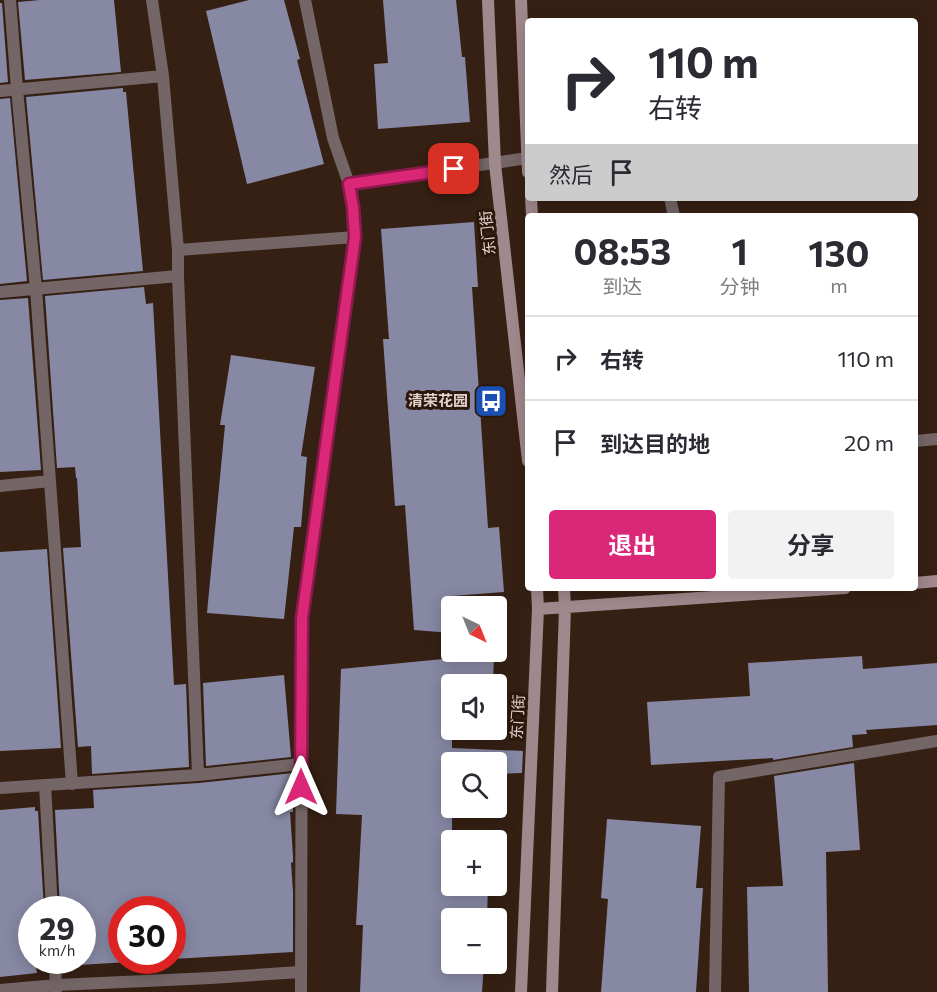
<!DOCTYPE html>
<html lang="zh">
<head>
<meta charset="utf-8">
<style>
  :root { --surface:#fff; --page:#f2f2f3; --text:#2b2b33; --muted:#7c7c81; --line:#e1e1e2; --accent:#db2777 }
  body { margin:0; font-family:Commissioner,"Noto Sans SC",sans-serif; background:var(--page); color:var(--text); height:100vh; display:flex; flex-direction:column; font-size:22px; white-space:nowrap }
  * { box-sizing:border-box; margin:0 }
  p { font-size:20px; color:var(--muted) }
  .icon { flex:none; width:33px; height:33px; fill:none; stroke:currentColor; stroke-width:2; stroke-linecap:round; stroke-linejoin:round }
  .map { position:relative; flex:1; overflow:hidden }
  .panel { position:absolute; left:525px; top:213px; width:393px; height:378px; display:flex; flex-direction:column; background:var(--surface); border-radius:6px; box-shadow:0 3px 15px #0003 }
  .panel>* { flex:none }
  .hud { position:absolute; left:525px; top:18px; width:393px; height:183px; border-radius:6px; box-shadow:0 3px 15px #0003; background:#fff; color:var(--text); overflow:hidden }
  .needle { width:39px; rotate:137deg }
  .fabs { position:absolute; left:441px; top:596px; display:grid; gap:12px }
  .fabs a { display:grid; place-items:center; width:66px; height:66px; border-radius:6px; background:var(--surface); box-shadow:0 3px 15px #0003; font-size:30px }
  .speed { position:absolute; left:18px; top:896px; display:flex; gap:12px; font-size:30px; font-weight:700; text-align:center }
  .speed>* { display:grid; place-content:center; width:78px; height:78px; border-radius:50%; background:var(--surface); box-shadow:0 3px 15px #0003; line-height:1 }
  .speed small { font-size:15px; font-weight:400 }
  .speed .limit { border:9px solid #d22; background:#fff; color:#111 }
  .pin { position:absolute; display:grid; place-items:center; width:51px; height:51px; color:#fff; margin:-26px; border-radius:12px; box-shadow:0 3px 9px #0006 }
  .me { position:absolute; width:66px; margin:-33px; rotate:0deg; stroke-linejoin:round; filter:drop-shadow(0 0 4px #0008) }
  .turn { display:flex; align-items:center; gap:21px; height:126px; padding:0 24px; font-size:27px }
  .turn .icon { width:78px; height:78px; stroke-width:2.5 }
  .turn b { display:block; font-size:42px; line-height:51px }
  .then { display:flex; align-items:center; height:57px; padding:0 24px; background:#0003; gap:12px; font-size:22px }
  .eta { display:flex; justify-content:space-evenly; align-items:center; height:102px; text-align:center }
  .eta b { font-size:36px; font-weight:700; line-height:42px }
  .button { display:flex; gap:12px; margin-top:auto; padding:12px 24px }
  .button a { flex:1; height:69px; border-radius:6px; background:var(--accent); color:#fff; font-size:24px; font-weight:700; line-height:69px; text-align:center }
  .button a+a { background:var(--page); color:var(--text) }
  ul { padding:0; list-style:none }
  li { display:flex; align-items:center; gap:18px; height:84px; padding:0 24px; border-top:2px solid var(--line) }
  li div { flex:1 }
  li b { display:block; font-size:22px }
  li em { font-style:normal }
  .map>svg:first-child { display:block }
  .building { fill:#8788a3 }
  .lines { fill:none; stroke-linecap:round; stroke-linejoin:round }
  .street { stroke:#746667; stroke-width:12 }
  .secondary { stroke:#a0898c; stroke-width:12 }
  .route-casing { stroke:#8e194d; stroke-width:15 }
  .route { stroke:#db2777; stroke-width:10 }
  .labels { text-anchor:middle; stroke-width:6; stroke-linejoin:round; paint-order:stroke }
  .street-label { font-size:15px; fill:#e3d3cc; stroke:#2c170b }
  .poi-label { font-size:15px; font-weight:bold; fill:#e3d3cc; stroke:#2c170b; text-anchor:end }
</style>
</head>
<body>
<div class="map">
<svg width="937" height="992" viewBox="0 0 937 992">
  <rect width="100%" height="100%" fill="#362014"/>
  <path class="building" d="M40 0H114L121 72 25 80 18 2Z
    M249 0H284L300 59 297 60 324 164 247 184 206 11Z
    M383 0H456L462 57H465L470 122 378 129 374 64 388 63Z
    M0 3H2L8 82 0 83Z
    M123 88V92H126L143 271 43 280 26 97Z
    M10 98 27 281 0 284V99Z
    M474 222 478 287H472L488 528 499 527 504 592 452 596V633L414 630 405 505 395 506 383 339H389L381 229Z
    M144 287 146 304 153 303 174 685 186 684 189 767 92 774 91 746 78 747 63 548 81 547 77 478H76L75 467 57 468 45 296Z
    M28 298 41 470 0 472V300Z
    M231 355 315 367 301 456 307 457 301 527H294L284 619 207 613 225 425H220Z
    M47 549 61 748 0 751V552Z
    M494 654 493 684H452V748L523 751 522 773 496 774V762H452V777H444L443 808 452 809V885H488L487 918H452V963H484L482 992H360L363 925H356L362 815 336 814 341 669Z
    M862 656 863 669 937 663V725L866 730 867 734 852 735 853 747 773 760V758L651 765 647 702 750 696 748 663Z
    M284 675 291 757 206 766 203 683Z
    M854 763 860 850 826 852 828 992H749L747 887 783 886 774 776Z
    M293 773V812H290L293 856V862L291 863 293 892V952L172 959V909H122V960H161L63 966V960H82V909H60L55 810 94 808 93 790 199 783Z
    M35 807V811H38L44 909H32V960H47V967L36 968 37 973 0 977V810Z
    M607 819 701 826 696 888H703L696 992H601L608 899 601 898Z"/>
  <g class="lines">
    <path class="street" d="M10 0 17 89 36 289 72 784
      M152 0 163 76 178 250V276L198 775
      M0 91 163 76
      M349 184 528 158
      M670 198 674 216
      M178 250 355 237
      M0 292 178 276
      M915 441 937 439
      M0 486 50 481
      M45 785 52 909
      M0 788 198 775 301 764
      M55 960 56 991
      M0 990 57 985 211 978 300 972
      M301 992 302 618 355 237 353 207 349 184 333 138 305 0
      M715 992 719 777 937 741"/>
    <path class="secondary" d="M488 0 495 164 528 461
      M521 0 528 172
      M531 198 532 216
      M915 583 937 581
      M538 609 845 588
      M521 992 538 609 537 588
      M552 992 565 608 564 588"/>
  </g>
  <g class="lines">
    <g class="route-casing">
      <path id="route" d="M301 787 302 618 355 237 353 207 349 184 454 169"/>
    </g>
    <use href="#route" class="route"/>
  </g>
  <defs>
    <g id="bus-square" transform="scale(1.725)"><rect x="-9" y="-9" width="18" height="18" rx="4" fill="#1a4fb4" stroke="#2c170b"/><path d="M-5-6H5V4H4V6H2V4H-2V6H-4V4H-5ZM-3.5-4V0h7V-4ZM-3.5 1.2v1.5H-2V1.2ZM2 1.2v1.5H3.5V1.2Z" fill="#fff"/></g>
  </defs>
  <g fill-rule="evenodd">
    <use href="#bus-square" x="491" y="401"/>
  </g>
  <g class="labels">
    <g class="street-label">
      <text transform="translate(488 233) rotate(-96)" y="5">东门街</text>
      <text transform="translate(518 717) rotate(-87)" y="5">东门街</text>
    </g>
    <g class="poi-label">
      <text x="468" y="406">清荣花园</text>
    </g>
  </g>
</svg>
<div class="fabs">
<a><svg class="needle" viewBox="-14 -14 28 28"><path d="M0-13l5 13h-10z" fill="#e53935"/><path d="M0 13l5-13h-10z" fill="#7c7c81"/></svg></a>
<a><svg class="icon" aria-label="sound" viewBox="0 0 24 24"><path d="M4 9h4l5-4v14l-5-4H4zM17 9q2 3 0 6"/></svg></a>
<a><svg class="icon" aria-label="search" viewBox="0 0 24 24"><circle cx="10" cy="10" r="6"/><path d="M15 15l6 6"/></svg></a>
<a>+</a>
<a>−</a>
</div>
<div class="speed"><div>29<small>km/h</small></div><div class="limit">30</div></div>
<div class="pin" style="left:454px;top:169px;background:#d93025"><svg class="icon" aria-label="arrive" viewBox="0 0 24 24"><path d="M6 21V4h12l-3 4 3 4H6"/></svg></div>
<svg class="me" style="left:301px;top:787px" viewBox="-20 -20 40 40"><path d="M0-17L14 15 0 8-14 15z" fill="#db2777" stroke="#fff" stroke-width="4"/></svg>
<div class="hud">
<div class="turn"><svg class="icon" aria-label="right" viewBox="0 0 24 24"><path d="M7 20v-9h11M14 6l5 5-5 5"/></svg><div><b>110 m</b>右转</div></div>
<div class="then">然后<svg class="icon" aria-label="arrive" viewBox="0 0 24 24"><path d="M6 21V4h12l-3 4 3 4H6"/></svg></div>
</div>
<section class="panel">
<div class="eta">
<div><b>08:53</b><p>到达</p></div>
<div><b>1</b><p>分钟</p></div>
<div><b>130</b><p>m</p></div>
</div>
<ul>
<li><svg class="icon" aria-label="right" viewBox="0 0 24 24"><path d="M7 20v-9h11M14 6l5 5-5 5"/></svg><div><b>右转</b></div><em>110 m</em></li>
<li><svg class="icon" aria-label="arrive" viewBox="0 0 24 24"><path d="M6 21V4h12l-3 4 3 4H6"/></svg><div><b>到达目的地</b></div><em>20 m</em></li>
</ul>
<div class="button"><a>退出</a><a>分享</a></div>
</section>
</div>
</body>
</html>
